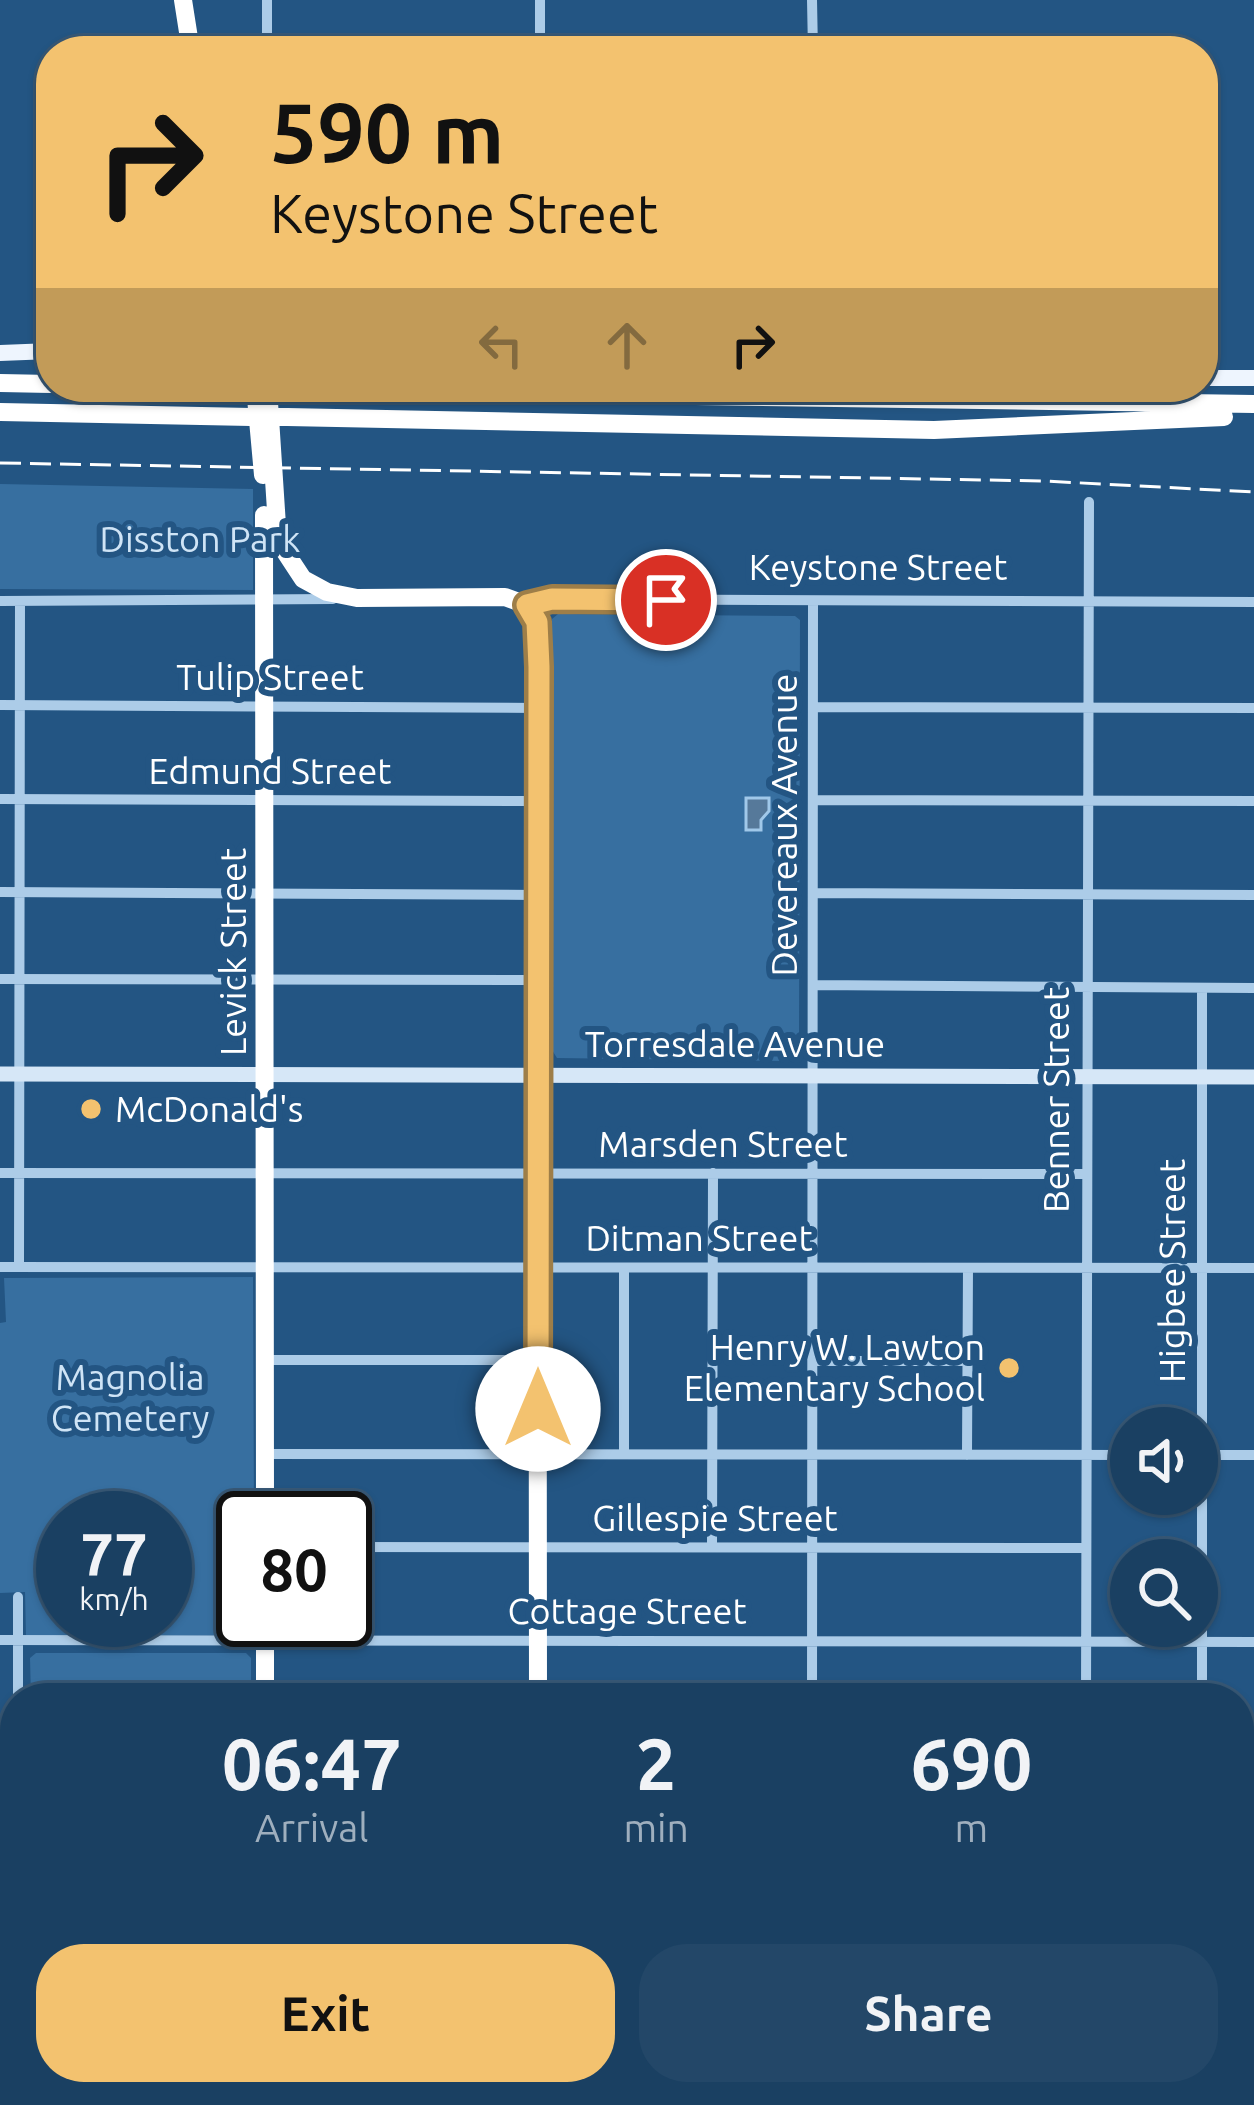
<!DOCTYPE html>
<html lang="en">
<head>
<meta charset="utf-8">
<style>
  :root { --surface:#1a4062; --page:#234768; --text:#f1f3f6; --muted:#9fafbe; --line:#385977; --accent:#f3c26f }
  body { margin:0; font-family:Ubuntu,sans-serif; background:var(--page); color:var(--text); height:100vh; display:flex; flex-direction:column; font-size:45px; white-space:nowrap }
  * { box-sizing:border-box; margin:0 }
  p { font-size:39px; color:var(--muted) }
  .icon { flex:none; width:66px; height:66px; fill:none; stroke:currentColor; stroke-width:2; stroke-linecap:round; stroke-linejoin:round }
  .map { position:relative; flex:1; overflow:hidden }
  .panel { position:absolute; left:0px; top:1683px; width:1254px; height:423px; display:flex; flex-direction:column; background:var(--surface); border-radius:48px 48px 0 0; box-shadow:0 3px 9px #0004,0 0 0 3px var(--line) }
  .panel>* { flex:none }
  .guide { position:absolute; left:36px; top:36px; width:1182px; height:366px; border-radius:48px; box-shadow:0 3px 9px #0004,0 0 0 3px var(--line); background:#f3c26f; color:#111; overflow:hidden }
  .buttons { position:absolute; left:1110px; top:1407px; display:grid; gap:24px }
  .buttons a { display:grid; place-items:center; width:108px; height:108px; border-radius:50%; background:var(--surface); box-shadow:0 3px 9px #0004,0 0 0 3px var(--line); font-size:60px }
  .speed { position:absolute; left:36px; top:1491px; display:flex; gap:24px; font-size:60px; font-weight:700; text-align:center }
  .speed>* { display:grid; place-content:center; width:156px; height:156px; border-radius:50%; background:var(--surface); box-shadow:0 3px 9px #0004,0 0 0 3px var(--line); line-height:1 }
  .speed small { font-size:30px; font-weight:400 }
  .speed .limit { border:6px solid #111; border-radius:18px; background:#fff; color:#111 }
  .pin { position:absolute; display:grid; place-items:center; width:102px; height:102px; color:#fff; margin:-51px; border:6px solid #fff; border-radius:50%; box-shadow:0 3px 12px #0007 }
  .me { position:absolute; width:132px; margin:-66px; rotate:0deg; stroke-linejoin:round; filter:drop-shadow(0 0 9px #0008) }
  .turn { display:flex; align-items:center; gap:42px; height:252px; padding:0 36px; font-size:54px }
  .turn .icon { width:156px; height:156px; stroke-width:2.5 }
  .turn b { display:block; font-size:84px; line-height:102px }
  .lanes { display:flex; align-items:center; height:114px; padding:0 36px; background:#0003; justify-content:center; gap:60px; direction:ltr }
  .lanes .off { opacity:.35 }
  .eta { display:flex; justify-content:space-evenly; align-items:center; height:204px; text-align:center }
  .eta b { font-size:72px; font-weight:700; line-height:84px }
  .primary-button { display:flex; gap:24px; margin-top:auto; padding:24px 36px }
  .primary-button a { flex:1; height:138px; border-radius:48px; background:var(--accent); color:#111; font-size:48px; font-weight:700; line-height:138px; text-align:center }
  .primary-button a+a { background:var(--page); color:var(--text) }
  .map>svg:first-child { display:block }
  .green { fill:#376fa0; fill-rule:evenodd }
  .water { fill:#56799a; stroke:#a0c8e9; stroke-width:3 }
  .lines { fill:none; stroke-linecap:round; stroke-linejoin:round }
  .street { stroke:#accce8; stroke-width:10 }
  .secondary { stroke:#d6e7f7; stroke-width:15 }
  .primary { stroke:#eef5fe; stroke-width:16 }
  .highway { stroke:#fff; stroke-width:18 }
  .rail { stroke:#fff; stroke-width:3; stroke-dasharray:21 9; stroke-linecap:butt }
  .highway-bridge { stroke:#fff; stroke-width:18 }
  .route-casing { stroke:#9e7e48; stroke-width:30 }
  .route { stroke:#f3c26f; stroke-width:21 }
  .poi-dot { fill:#f3c26f; stroke:#235583; stroke-width:4.5 }
  .labels { text-anchor:middle; stroke-width:12; stroke-linejoin:round; paint-order:stroke }
  .park-label { font-size:36px; fill:#cfe4f6; stroke:#235583 }
  .street-label { font-size:36px; fill:#fff; stroke:#235583 }
  .poi-label { font-size:36px; fill:#fff; stroke:#235583; text-anchor:start }
</style>
</head>
<body>
<div class="map">
<svg width="1254" height="2105" viewBox="0 0 1254 2105">
  <rect width="100%" height="100%" fill="#235583"/>
  <path class="green" d="M0 484 253 489V590L0 589Z
    M558 614 795 616 800 620 799 1051 791 1061 557 1058 552 1050V619Z
    M253 1277 254 1518H243V1620H255V1635L26 1636 25 1592 0 1593V1323L6 1322 4 1278ZM63 1518H165V1620H63Z
    M36 1653H246L251 1658V1698H31L30 1658Z"/>
  <path class="water" d="M746 798H769V811L761 820V830H746Z"/>
  <g class="lines">
    <path class="street" d="M812 0 813 51
      M267 51V0
      M540 51V0
      M0 601 333 599
      M527 605 556 599 1254 602
      M0 705 540 708
      M814 707 1254 708
      M0 799 539 801
      M813 800 1254 801
      M0 892 538 895
      M813 893 1254 895
      M0 979 539 980
      M813 985 1254 988
      M0 1173 1085 1174
      M0 1267 1254 1268
      M19 1267 20 601
      M265 1360H538
      M813 1361H967
      M266 1454 1131 1455
      M624 1454V1269
      M967 1455 968 1268
      M1200 1455H1254
      M345 1547 1086 1548
      M712 1547 713 1173
      M0 1640 1254 1642
      M18 1698V1597
      M812 1698 813 601
      M1086 1698 1089 502
      M1202 1698V988
      M0 1732H15
      M0 1828H15
      M1239 1828H1254
      M1239 1922H1254
      M0 2016H15
      M1239 2017H1254
      M18 2091V2105
      M1085 2091V2105
      M1175 2091V2105
      M102 2105V2091
      M179 2105V2091
      M355 2105V2091
      M445 2105V2091
      M812 2105V2091"/>
    <path class="secondary" d="M0 1074 1254 1077"/>
    <path class="primary" d="M0 353 51 351
      M1203 378H1254
      M1239 1968 1254 1950
      M1239 1991 1254 1972
      M1123 2105 1135 2091
      M1144 2105 1157 2091"/>
    <path class="highway" d="M183 0 191 51
      M0 383 51 384
      M170 387 247 389
      M255 387 263 475
      M268 387 278 541 303 579 327 592 357 598 505 597 527 605 537 622 538 1698
      M282 390 1254 404
      M0 412 251 417
      M287 417 934 430 1224 417
      M264 515 265 1518
      M265 1620V1698
      M263 2091V2105
      M538 2091V2105"/>
    <path class="rail" d="M0 463 1044 481 1254 492"/>
    <path class="highway-bridge" d="M247 389 282 390
      M251 417H287"/>
  </g>
  <g class="lines">
    <g class="route-casing">
      <path id="route" d="M538 1409 539 667 537 622 527 605 552 599 666 600"/>
    </g>
    <use href="#route" class="route"/>
  </g>
  <g class="poi-dot">
    <circle cx="91" cy="1109" r="12"/>
    <circle cx="1009" cy="1368" r="12"/>
  </g>
  <g class="labels">
    <g class="park-label">
      <text x="200" y="552">Disston Park</text>
      <text x="130" y="1390">Magnolia<tspan x="130" dy="41">Cemetery</tspan></text>
    </g>
    <g class="street-label">
      <text x="878" y="580">Keystone Street</text>
      <text x="270" y="690">Tulip Street</text>
      <text x="270" y="784">Edmund Street</text>
      <text transform="translate(784 825) rotate(-90)" y="13">Devereaux Avenue</text>
      <text transform="translate(233 952) rotate(-90)" y="13">Levick Street</text>
      <text x="735" y="1057">Torresdale Avenue</text>
      <text transform="translate(1056 1100) rotate(-90)" y="13">Benner Street</text>
      <text x="723" y="1157">Marsden Street</text>
      <text x="699" y="1251">Ditman Street</text>
      <text transform="translate(1172 1271) rotate(-90)" y="13">Higbee Street</text>
      <text x="715" y="1531">Gillespie Street</text>
      <text x="627" y="1624">Cottage Street</text>
    </g>
    <g class="poi-label">
      <text x="115" y="1122">McDonald's</text>
      <text x="985" y="1360" text-anchor="end">Henry W. Lawton<tspan x="985" dy="41">Elementary School</tspan></text>
    </g>
  </g>
</svg>
<div class="buttons">
<a><svg class="icon" aria-label="sound" viewBox="0 0 24 24"><path d="M4 9h4l5-4v14l-5-4H4zM17 9q2 3 0 6"/></svg></a>
<a><svg class="icon" aria-label="search" viewBox="0 0 24 24"><circle cx="10" cy="10" r="6"/><path d="M15 15l6 6"/></svg></a>
</div>
<div class="speed"><div>77<small>km/h</small></div><div class="limit">80</div></div>
<div class="pin" style="left:666px;top:600px;background:#d93025"><svg class="icon" aria-label="arrive" viewBox="0 0 24 24"><path d="M6 21V4h12l-3 4 3 4H6"/></svg></div>
<svg class="me" style="left:538px;top:1409px" viewBox="-20 -20 40 40"><circle r="19" fill="#fff"/><path d="M0-13L10 11 0 6-10 11z" fill="#f3c26f"/></svg>
<div class="guide">
<div class="turn"><svg class="icon" aria-label="right" viewBox="0 0 24 24"><path d="M7 20v-9h11M14 6l5 5-5 5"/></svg><div><b>590 m</b>Keystone Street</div></div>
<div class="lanes"><svg class="icon off" aria-label="left" viewBox="0 0 24 24"><path d="M17 20v-9H6M10 6l-5 5 5 5"/></svg><svg class="icon off" aria-label="ahead" viewBox="0 0 24 24"><path d="M12 20V5M6 11l6-6 6 6"/></svg><svg class="icon" aria-label="right" viewBox="0 0 24 24"><path d="M7 20v-9h11M14 6l5 5-5 5"/></svg></div>
</div>
<section class="panel">
<div class="eta">
<div><b>06:47</b><p>Arrival</p></div>
<div><b>2</b><p>min</p></div>
<div><b>690</b><p>m</p></div>
</div>
<div class="primary-button"><a>Exit</a><a>Share</a></div>
</section>
</div>
</body>
</html>
